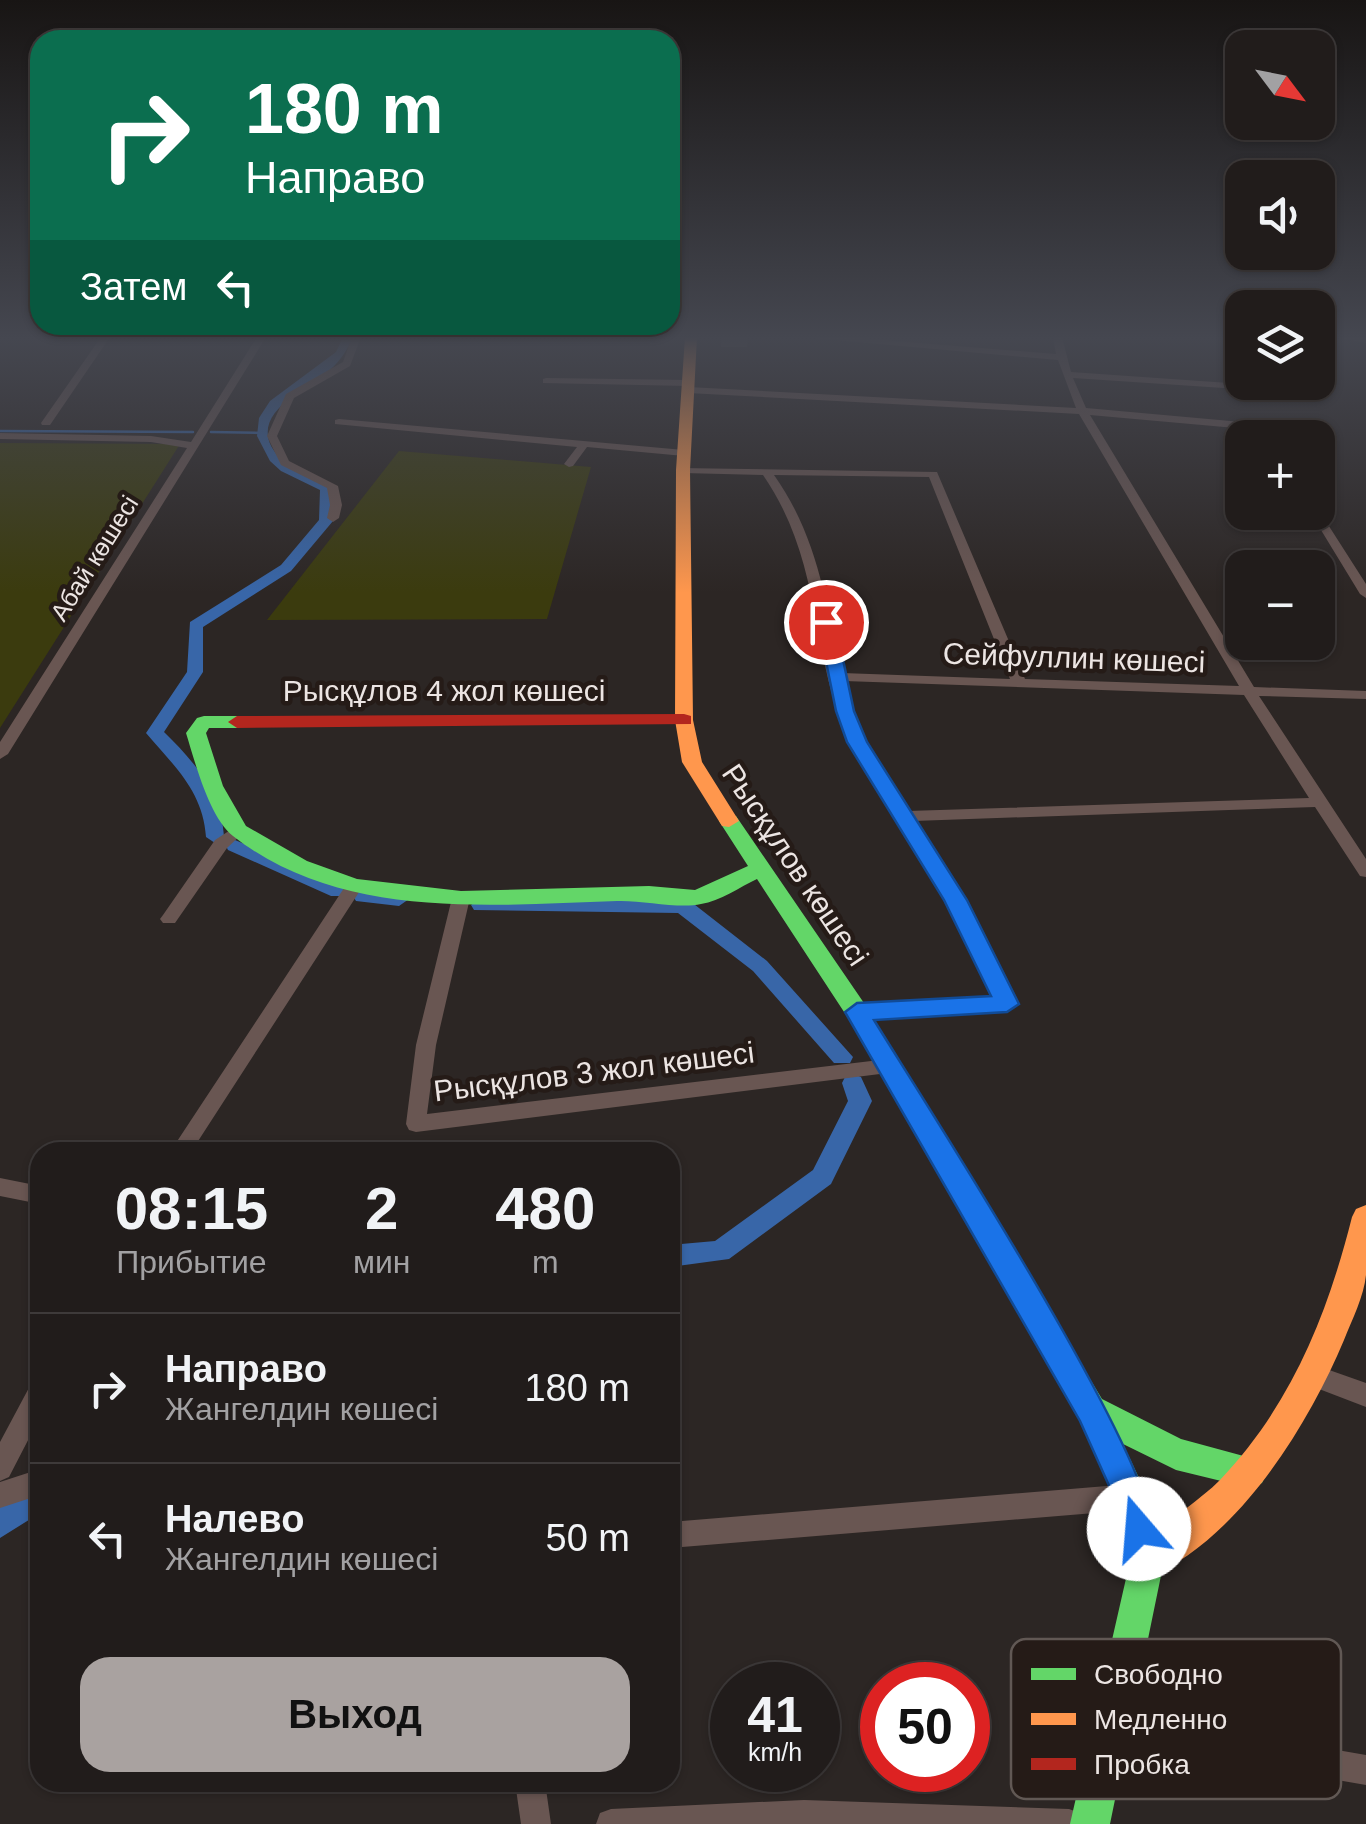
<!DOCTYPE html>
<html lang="ru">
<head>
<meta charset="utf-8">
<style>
  :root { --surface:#211c1b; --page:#2d2928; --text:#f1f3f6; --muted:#a2a1a3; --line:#3e3a3a; --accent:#a9a2a0 }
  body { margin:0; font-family:Arial,sans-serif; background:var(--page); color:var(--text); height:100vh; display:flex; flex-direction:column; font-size:38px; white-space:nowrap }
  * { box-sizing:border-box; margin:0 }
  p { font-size:32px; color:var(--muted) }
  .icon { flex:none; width:55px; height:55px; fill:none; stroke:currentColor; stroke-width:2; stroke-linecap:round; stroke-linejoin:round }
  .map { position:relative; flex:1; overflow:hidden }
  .side { position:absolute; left:30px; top:1142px; width:650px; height:650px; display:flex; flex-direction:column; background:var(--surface); border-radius:30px; box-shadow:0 2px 8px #0004,0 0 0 2px var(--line) }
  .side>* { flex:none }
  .hud { position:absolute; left:30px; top:30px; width:650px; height:305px; border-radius:30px; box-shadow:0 2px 8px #0004,0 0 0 2px var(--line); background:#0b6e4f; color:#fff; overflow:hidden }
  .needle { width:65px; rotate:122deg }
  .tools { position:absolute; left:1225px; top:30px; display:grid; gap:20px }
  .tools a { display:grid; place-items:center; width:110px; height:110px; border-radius:20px; background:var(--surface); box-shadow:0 2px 8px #0004,0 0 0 2px var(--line); font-size:50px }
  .speed { position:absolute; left:710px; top:1662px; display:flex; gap:20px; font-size:50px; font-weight:700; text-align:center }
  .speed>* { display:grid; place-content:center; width:130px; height:130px; border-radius:50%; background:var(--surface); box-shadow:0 2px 8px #0004,0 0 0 2px var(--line); line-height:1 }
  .speed small { font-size:25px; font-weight:400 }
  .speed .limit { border:15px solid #d22; background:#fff; color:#111 }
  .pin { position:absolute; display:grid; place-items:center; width:85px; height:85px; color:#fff; margin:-42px; border:5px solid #fff; border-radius:50%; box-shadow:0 2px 10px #0007 }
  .me { position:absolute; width:110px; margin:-55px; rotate:342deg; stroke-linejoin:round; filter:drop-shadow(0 0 8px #0008) }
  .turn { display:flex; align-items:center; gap:35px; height:210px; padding:0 50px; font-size:45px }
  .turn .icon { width:130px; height:130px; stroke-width:2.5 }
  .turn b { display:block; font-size:70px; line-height:85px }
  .then { display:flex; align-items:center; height:95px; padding:0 50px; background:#0003; gap:20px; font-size:38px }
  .eta { display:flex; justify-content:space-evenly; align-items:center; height:170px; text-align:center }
  .eta b { font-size:60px; font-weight:700; line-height:70px }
  .primary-button { display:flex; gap:20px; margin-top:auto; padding:20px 50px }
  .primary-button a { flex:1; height:115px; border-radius:30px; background:var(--accent); color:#111; font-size:40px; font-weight:700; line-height:115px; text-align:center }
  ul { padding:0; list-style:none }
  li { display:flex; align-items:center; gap:30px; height:150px; padding:0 50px; border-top:2px solid var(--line) }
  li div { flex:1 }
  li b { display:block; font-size:38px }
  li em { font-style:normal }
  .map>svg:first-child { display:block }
  .green { fill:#3b3b0e }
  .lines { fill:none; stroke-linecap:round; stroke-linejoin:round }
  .stream { stroke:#3866a8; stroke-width:2.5 }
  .canal { fill:#3866a8; fill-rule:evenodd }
  .street { fill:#695652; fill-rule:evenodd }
  .fast { fill:#63d668; fill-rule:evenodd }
  .slow { fill:#ff974d; fill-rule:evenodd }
  .jam { fill:#b3261e; fill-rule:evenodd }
  .wall { fill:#4c4848 }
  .route { fill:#1a73e8; stroke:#114b97; stroke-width:2.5 }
  .labels { text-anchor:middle; stroke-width:9; stroke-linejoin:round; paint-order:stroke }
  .far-street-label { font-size:25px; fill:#ece5e3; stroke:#251b17 }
  .street-label { font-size:30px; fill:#ece5e3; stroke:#251b17 }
  .key { fill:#251b17; stroke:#615854; stroke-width:2.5 }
  .key-label { font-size:28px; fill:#ece5e3 }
</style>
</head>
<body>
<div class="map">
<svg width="1366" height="1824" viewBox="0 0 1366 1824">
  <rect width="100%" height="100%" fill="#2c2624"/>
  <path class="green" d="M0 443 180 444 0 728Z
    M399 451 591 467 547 619 267 620Z"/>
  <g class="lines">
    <path class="stream" d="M0 431 193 432
      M211 432 263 433"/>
    <path class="canal" d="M343 337H353C347 350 341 360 331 369 304 391 238 418 283 461 296 473 317 475 332 486L333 521 291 571 203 627V672L164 732C194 761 222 794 224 837L215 843 206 837C203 791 174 766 146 733L187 672 190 622 281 565 319 520 320 490 281 471 270 461 257 436 259 418 270 401 336 352Z
      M235 840 345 886 348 891 345 896H331L228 850 226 846 228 842Z
      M363 889 399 892 409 899 399 906 356 901 353 896 356 891Z
      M481 898 690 901 767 961 853 1057 850 1063H834L753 971 678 913 474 910 471 905Z
      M853 1074 861 1077 872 1101 831 1184 729 1259 670 1267V1245L715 1241 813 1170 848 1101 842 1083 845 1077Z
      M40 1480V1513L0 1538V1505Z"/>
    <path class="street" d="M101 337H110L50 425H42L41 423Z
      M257 337H266L8 754 0 759V742L187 448 151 442 0 439V433L151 436 191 442Z
      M352 337H361L350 366 294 398 277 436 289 461 338 486 342 505 339 518 333 522 327 518 330 505 327 488 281 465 267 436 286 394 343 362Z
      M801 337H846L1056 354 1053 337H1062L1071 372 1272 386V390L1269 391 1073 378 1086 408 1285 426 1289 427 1294 438H1283L1281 432 1090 415 1254 687 1366 691V699L1259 696 1366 859V877L1360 876 1315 807 914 821 969 906 1016 1003 1014 1008 1007 1010 857 1019 850 1017 848 1012 850 1007 857 1005 995 997C973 943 945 892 913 843 891 809 865 777 848 740 809 650 823 562 763 475L683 473 677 470 679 468 937 472 1025 679 1239 686 1079 414 688 393 683 390 688 387 1076 408 1058 360ZM774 475 929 477 1010 679 842 673C825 601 818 537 774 475ZM844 681 1244 695 1309 798 908 811 867 748Z
      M1335 337H1366V343Z
      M546 378 689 380 694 383 689 386 543 383V379Z
      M339 419 684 450 689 453 684 456 587 447 573 466 569 467 564 464 577 447 335 424V420Z
      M1318 509 1366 584V598L1360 594 1310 512H1318Z
      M238 825 246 830 227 848 175 923H163L160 919 163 915 215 840Z
      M354 880 363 886 191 1152H170L348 882Z
      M461 892 470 898 436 1045 427 1114 888 1059 895 1061 898 1066 895 1071 888 1073 416 1132 409 1130 406 1124 416 1045 452 898Z
      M0 1178 40 1186V1204L0 1196Z
      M1315 1365 1366 1383V1407L1306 1384 1303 1376 1306 1368Z
      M40 1381V1417L9 1477 0 1481V1442L31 1384Z
      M40 1469V1495L0 1508V1482Z
      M1131 1484 1140 1488 1144 1497 1140 1506 1131 1510 670 1548V1522Z
      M1126 1640 1263 1732 1291 1742 1366 1755V1785L1291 1772 1244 1753 1116 1664 1112 1654 1116 1644Z
      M515 1782H545L551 1824H521Z
      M804 1800 1069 1809 1080 1813 1084 1824H596L600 1813 611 1809Z"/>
    <path class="fast" d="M204 716H237L246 722 237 728H209L206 733 223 786 246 826 307 861 357 879 461 891 649 886 695 890 748 866 719 821 729 815 736 816 866 1006 1102 1399 1181 1439 1262 1461 1267 1472 1262 1483 1250 1488 1176 1470 1123 1444 1148 1497 1164 1561 1110 1824H1070L1130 1561 1115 1499 1080 1421 848 1018 757 879C740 887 720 901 701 904 679 909 642 900 617 901 489 905 342 921 233 836 209 817 195 762 186 733L197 718Z"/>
    <path class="slow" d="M685 337H697L690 470 693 720 702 762 739 821 729 827 722 826 682 762 675 720 676 470Z
      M1366 1205C1366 1228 1366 1252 1366 1275 1364 1296 1352 1320 1344 1340 1308 1426 1237 1541 1147 1578L1135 1573 1130 1561C1138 1540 1199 1502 1220 1480 1291 1405 1327 1316 1352 1217L1356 1209Z"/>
    <path class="jam" d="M684 714 691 716V724L237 728 228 722 237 716Z"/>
  </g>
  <path class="wall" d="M721 337H748L747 347H721Z"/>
  <linearGradient id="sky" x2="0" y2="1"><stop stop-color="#181514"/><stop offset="0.57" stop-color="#454750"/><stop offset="1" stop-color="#454750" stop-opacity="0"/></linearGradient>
  <rect width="1366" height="593" fill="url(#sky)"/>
  <path class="route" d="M826 617 835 622 854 711 867 742 967 900 1019 1004 1007 1012 874 1020C918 1092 1174 1486 1151 1541L1139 1546 1127 1541 1115 1499 1080 1421 845 1012 857 1003 991 996 944 900 847 742 836 711 818 622Z"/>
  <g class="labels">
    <g class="far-street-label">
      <text transform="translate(94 558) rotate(-58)" y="9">Абай көшесі</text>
    </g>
    <g class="street-label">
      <text transform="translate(1074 658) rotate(2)" y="10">Сейфуллин көшесі</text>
      <text x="444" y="701">Рысқұлов 4 жол көшесі</text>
      <text transform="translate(795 865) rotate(56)" y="10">Рысқұлов көшесі</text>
      <text transform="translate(594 1072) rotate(-7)" y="10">Рысқұлов 3 жол көшесі</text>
    </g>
  </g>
  <rect x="1011" y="1639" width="330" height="160" rx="15" class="key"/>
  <rect x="1031" y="1668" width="45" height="12" fill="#63d668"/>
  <rect x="1031" y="1713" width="45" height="12" fill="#ff974d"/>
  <rect x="1031" y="1758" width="45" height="12" fill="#b3261e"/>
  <g class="key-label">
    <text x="1094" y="1684">Свободно</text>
    <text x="1094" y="1729">Медленно</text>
    <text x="1094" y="1774">Пробка</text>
  </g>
</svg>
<div class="tools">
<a><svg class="needle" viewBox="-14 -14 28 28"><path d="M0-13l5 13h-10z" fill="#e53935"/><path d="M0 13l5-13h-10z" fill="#a2a1a3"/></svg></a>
<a><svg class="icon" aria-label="sound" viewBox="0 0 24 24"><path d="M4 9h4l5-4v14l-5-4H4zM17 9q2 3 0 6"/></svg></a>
<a><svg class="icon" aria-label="layers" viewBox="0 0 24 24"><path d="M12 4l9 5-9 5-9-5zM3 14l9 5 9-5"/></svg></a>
<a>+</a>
<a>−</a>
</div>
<div class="speed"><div>41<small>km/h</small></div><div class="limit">50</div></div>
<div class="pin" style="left:826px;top:622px;background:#d93025"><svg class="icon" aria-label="arrive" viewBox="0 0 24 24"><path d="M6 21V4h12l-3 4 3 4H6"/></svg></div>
<svg class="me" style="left:1139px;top:1529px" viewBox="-20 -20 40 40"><circle r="19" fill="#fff"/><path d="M0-13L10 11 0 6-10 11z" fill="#1a73e8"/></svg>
<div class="hud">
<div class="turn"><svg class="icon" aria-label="right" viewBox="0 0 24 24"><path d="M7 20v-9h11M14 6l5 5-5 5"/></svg><div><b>180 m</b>Направо</div></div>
<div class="then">Затем<svg class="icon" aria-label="left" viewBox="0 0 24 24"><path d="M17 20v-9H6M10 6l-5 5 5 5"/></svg></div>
</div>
<section class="side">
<div class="eta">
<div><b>08:15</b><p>Прибытие</p></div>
<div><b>2</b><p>мин</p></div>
<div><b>480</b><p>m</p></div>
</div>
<ul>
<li><svg class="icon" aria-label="right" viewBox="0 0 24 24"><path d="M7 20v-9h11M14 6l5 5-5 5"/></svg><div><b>Направо</b><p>Жангелдин көшесі</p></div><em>180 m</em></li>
<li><svg class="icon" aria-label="left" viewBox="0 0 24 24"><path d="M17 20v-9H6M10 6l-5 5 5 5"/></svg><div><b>Налево</b><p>Жангелдин көшесі</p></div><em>50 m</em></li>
</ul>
<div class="primary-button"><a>Выход</a></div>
</section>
</div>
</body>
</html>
